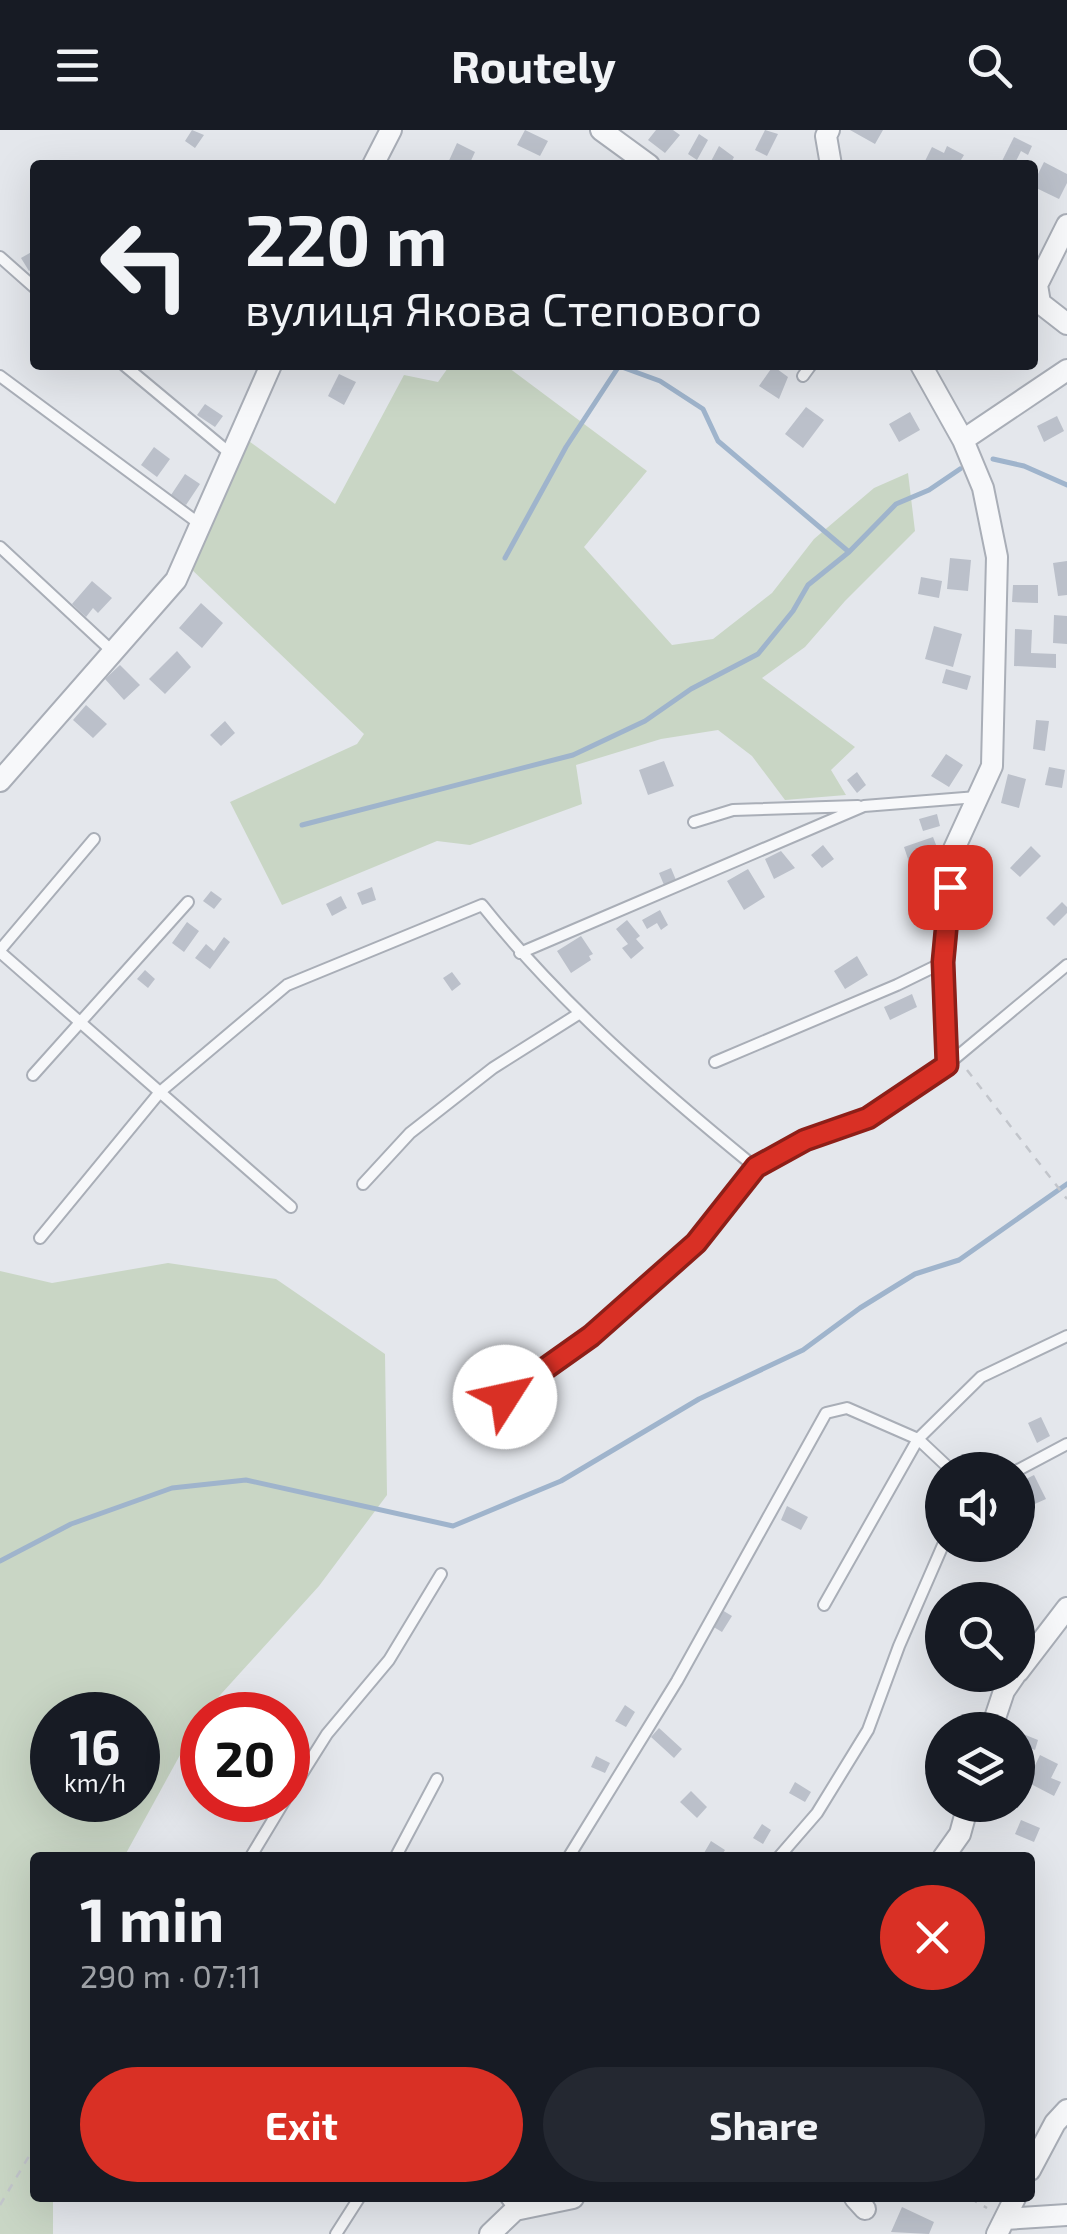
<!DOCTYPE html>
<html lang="en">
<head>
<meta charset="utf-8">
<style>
  :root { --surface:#171b24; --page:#242831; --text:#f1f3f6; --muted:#9ea1a6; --accent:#d93025 }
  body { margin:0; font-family:"Exo 2",sans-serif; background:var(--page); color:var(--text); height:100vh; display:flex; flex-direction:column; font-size:38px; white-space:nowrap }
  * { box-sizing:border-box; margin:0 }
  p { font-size:32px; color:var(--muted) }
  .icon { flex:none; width:55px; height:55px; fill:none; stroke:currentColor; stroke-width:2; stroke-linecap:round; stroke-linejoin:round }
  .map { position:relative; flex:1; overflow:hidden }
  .drawer { position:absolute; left:30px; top:1722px; width:1005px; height:350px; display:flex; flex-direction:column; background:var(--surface); border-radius:10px; box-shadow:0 10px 40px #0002 }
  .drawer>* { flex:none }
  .hud { position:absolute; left:30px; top:30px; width:1008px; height:210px; border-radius:10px; box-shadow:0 10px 40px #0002; background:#171b24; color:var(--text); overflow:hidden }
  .tools { position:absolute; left:925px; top:1322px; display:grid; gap:20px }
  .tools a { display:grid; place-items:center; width:110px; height:110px; border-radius:50%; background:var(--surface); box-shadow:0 10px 40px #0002; font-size:50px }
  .speed { position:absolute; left:30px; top:1562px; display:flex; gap:20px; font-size:50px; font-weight:700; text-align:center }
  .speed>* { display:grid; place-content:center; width:130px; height:130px; border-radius:50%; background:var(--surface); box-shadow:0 10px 40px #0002; line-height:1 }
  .speed small { font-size:25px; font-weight:400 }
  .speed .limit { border:15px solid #d22; background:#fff; color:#111 }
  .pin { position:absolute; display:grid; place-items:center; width:85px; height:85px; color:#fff; margin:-42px; border-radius:20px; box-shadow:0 5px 15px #0006 }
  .me { position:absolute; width:110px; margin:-55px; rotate:55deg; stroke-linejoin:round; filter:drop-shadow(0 0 8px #0008) }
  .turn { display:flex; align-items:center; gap:35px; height:210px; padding:0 50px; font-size:45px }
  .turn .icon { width:130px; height:130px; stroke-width:2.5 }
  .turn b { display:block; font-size:70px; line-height:85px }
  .round { display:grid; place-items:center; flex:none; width:105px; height:105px; border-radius:52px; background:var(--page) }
  .headline { display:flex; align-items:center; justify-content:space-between; height:170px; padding:0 50px }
  h1 { font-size:60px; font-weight:700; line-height:75px }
  .button { display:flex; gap:20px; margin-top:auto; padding:20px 50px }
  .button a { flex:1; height:115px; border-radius:60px; background:var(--accent); color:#fff; font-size:40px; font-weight:700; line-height:115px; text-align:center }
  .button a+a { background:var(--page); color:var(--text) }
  header { display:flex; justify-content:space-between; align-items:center; height:130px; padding:0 50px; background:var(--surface); font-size:45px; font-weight:700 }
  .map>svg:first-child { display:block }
  .green { fill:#c9d6c5; fill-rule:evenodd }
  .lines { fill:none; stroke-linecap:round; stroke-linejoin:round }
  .stream { stroke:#9fb4cc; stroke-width:5 }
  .building { fill:#bbc0ca }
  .service-casing { stroke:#a9aeb7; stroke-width:14 }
  .minor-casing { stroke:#a9aeb7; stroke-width:24 }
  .path { stroke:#c2c5cb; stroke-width:2.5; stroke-dasharray:8 8; stroke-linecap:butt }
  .service { stroke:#f7f8fa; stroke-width:10 }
  .minor { stroke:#f7f8fa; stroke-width:20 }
  .route-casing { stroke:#8d1f18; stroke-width:25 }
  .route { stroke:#d93025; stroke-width:18 }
</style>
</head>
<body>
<header><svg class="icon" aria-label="menu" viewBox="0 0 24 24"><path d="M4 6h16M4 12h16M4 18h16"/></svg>Routely<svg class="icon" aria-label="search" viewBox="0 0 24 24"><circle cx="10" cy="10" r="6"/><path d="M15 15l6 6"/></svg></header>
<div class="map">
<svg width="1067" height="2104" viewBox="0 0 1067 2104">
  <rect width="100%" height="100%" fill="#e4e7ec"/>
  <path class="green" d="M450 235H505L647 341 584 417 672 515 713 509 772 463 814 409 874 358 908 343 915 401 845 471 805 517 762 548 855 617 831 640 846 665 785 670 752 626 718 600 661 609 576 635 582 674 470 715 437 711 282 775 230 672 357 614 364 604 188 436 246 309 335 374 404 245 438 252Z
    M168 1133 276 1149 385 1224 387 1365 319 1456 202 1585 124 1727 35 1728V2068H53V2104H0V1141L52 1153ZM52 1585H138V1670H52Z"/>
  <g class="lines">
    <path class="stream" d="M993 329 1024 336 1067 355
      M505 428 566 317 619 236 660 251 703 279 718 311 849 422
      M302 695 573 625 645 591 691 559 758 524 793 481 808 455 849 422 896 374 929 360 960 339
      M0 1431 71 1394 172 1358 246 1350 453 1396 561 1351 699 1269 803 1220 860 1178 915 1144 959 1130 1067 1054"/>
  </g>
  <path class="building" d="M192 0 204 5 195 18 185 11Z
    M525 0 548 11 540 26 517 15Z
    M656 0H673L680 5 665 23 648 10Z
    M765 0 778 4 767 26 755 20Z
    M850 0H883L875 14Z
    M699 4 708 10 697 30 688 24Z
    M1014 7 1032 16 1028 25 1021 21 1014 35H1000Z
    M457 13 475 22 469 35H447Z
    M719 16 734 27 730 35H709Z
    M947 16 964 25 958 35H923L932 17 944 23Z
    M1044 32 1067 44V53L1059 69 1032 56Z
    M35 120V137L29 141 21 128Z
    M773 236 788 247 779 269 759 256Z
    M339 244 356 252 344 275 328 266Z
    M205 274 223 286 215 297 197 285Z
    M806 277 824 290 803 318 785 304Z
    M910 282 920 300 899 312 889 294Z
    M1057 286 1064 301 1044 312 1037 296Z
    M154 317 170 329 157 347 141 335Z
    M185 344 200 354 186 375 171 365Z
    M950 428 971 430 968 461 947 459Z
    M1067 431V465L1058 466 1053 433Z
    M921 447 942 451 939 468 918 464Z
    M92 451 112 468 98 483 93 478 86 487 72 474Z
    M1013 455H1038V473L1012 472Z
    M201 473 223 493 202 518 179 498Z
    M1054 485 1067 486V514L1053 513Z
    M934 496 962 504 953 537 925 529Z
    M1015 499 1032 500 1031 523 1056 524V538L1014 536Z
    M177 521 191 537 165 564 149 549Z
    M120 535 140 555 124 570 105 549Z
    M946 539 971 546 967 560 942 553Z
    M86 575 107 594 93 608 73 590Z
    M1036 590 1049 591 1045 621 1033 619Z
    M225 591 235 603 221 616 210 605Z
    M946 624 963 635 949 657 931 646Z
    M664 631 674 656 648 665 639 640Z
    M1049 637 1065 640 1062 658 1045 655Z
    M857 642 866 655 857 663 847 650Z
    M1008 644 1026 649 1019 678 1001 673Z
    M937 684 940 696 923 701 919 689Z
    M933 707 940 725 910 735 904 717Z
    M823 715 834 729 822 738 811 725Z
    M1031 716 1041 726 1020 747 1010 738Z
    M781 721 795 738 774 749 765 729Z
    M671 738 676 750 664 755 659 743Z
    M748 739 765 767 744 780 727 751Z
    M372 757 376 770 362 775 357 763Z
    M211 761 222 769 214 779 203 771Z
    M341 766 347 778 332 786 326 774Z
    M1062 772 1067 777V783L1054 796 1046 788Z
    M660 780 668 795 661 800 657 793 647 799 642 790Z
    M627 790 640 806 636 809 644 818 631 829 622 818 628 814 616 799Z
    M187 792 199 801 184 822 172 813Z
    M581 806 593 824 589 826 591 830 571 843 557 821Z
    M224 807 230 812 210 839 195 828 206 814 214 821Z
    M857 826 868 845 845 859 834 841Z
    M145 840 155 849 148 858 137 849Z
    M452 842 461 854 452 861 443 848Z
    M912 864 917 877 890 890 884 877Z
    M1041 1287 1050 1306 1037 1313 1028 1293Z
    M1034 1345 1046 1369 1028 1377 1018 1353Z
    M787 1376 808 1387 801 1400 781 1390Z
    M722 1480 732 1486 722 1502 712 1496Z
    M625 1575 635 1582 626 1597 615 1591Z
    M659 1598 682 1619 674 1628 651 1607Z
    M1018 1602 1038 1610 1035 1620 1024 1616 1018 1633Z
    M1040 1625 1058 1634 1051 1648 1061 1652 1054 1666 1027 1652Z
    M596 1626 610 1633 605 1643 591 1637Z
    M795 1652 811 1662 805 1672 789 1663Z
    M691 1661 707 1677 697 1688 680 1672Z
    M1021 1690 1040 1698 1034 1712 1015 1704Z
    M762 1694 771 1700 763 1714 753 1708Z
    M711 1711 725 1720 720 1728 704 1723Z
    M902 2077 934 2092 929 2104 891 2102Z"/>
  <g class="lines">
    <g class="service-casing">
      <path id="service" d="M0 127 35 158
        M124 235 232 325
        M0 246 201 395
        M803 246 811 235
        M0 417 113 522
        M694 692 733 680 858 676
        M0 820 94 709
        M0 822 291 1077
        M520 823 864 676 977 667
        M715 932 897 855 942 833
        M33 945 188 772
        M363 1054 410 1003 493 938 580 883
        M40 1108 160 962 287 855 482 775C561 874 657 957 755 1037
        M505 1267 591 1207 696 1113 755 1037 805 1010 868 988 947 935 1067 835
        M1018 1340 1067 1314
        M824 1475 918 1309 981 1247 1067 1206
        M288 1666 327 1604 389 1530 441 1444
        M250 1728 285 1670
        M395 1728 437 1649
        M568 1728 677 1551 826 1283 847 1278 918 1309 951 1340
        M778 1728 817 1683 868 1600 899 1516 943 1415
        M506 2068 515 2080
        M336 2104 359 2068"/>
    </g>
    <g class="minor-casing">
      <path id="minor" d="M601 0 649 35
        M829 0 826 6 831 35
        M373 35 391 0
        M1067 95 1037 155 1040 173 1067 194
        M921 235 963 310 983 358 997 427 992 636 954 719 943 832 947 935
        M963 310 1067 240
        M0 651 176 450 271 235
        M1018 1542 1067 1478
        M991 1600 1004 1561 1015 1545
        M943 1728 960 1704 968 1675
        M1030 2040 1055 1993 1067 1980
        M855 2068 865 2079
        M1005 2089 1067 2085
        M490 2104 515 2080 573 2068
        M997 2104 1015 2068"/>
    </g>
    <path class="path" d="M967 940 1067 1069
      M970 2068 987 2078
      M0 2075 35 2016"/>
    <use href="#service" class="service"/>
    <use href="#minor" class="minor"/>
  </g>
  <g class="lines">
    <g class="route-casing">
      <path id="route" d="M505 1267 591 1206 696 1113 756 1037 805 1010 868 988 947 935 943 832 950 757"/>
    </g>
    <use href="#route" class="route"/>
  </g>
</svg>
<div class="tools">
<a><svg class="icon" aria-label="sound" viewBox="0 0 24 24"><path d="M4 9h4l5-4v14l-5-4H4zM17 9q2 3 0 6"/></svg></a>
<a><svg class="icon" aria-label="search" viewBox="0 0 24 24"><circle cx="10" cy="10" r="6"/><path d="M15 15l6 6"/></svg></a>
<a><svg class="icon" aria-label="layers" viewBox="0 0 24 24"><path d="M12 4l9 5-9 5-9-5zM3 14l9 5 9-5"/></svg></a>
</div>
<div class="speed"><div>16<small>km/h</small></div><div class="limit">20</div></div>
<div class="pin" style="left:950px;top:757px;background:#d93025"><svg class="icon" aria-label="arrive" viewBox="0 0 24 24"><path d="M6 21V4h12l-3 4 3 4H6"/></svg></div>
<svg class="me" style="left:505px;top:1267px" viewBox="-20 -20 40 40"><circle r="19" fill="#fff"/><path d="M0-13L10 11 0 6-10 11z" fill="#d93025"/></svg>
<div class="hud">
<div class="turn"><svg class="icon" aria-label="left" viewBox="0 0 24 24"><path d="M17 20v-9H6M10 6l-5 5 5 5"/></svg><div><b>220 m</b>вулиця Якова Степового</div></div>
</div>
<section class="drawer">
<div class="headline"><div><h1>1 min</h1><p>290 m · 07:11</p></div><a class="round" style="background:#d93025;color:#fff"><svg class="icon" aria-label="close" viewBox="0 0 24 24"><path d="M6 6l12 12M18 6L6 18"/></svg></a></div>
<div class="button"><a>Exit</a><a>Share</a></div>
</section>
</div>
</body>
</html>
